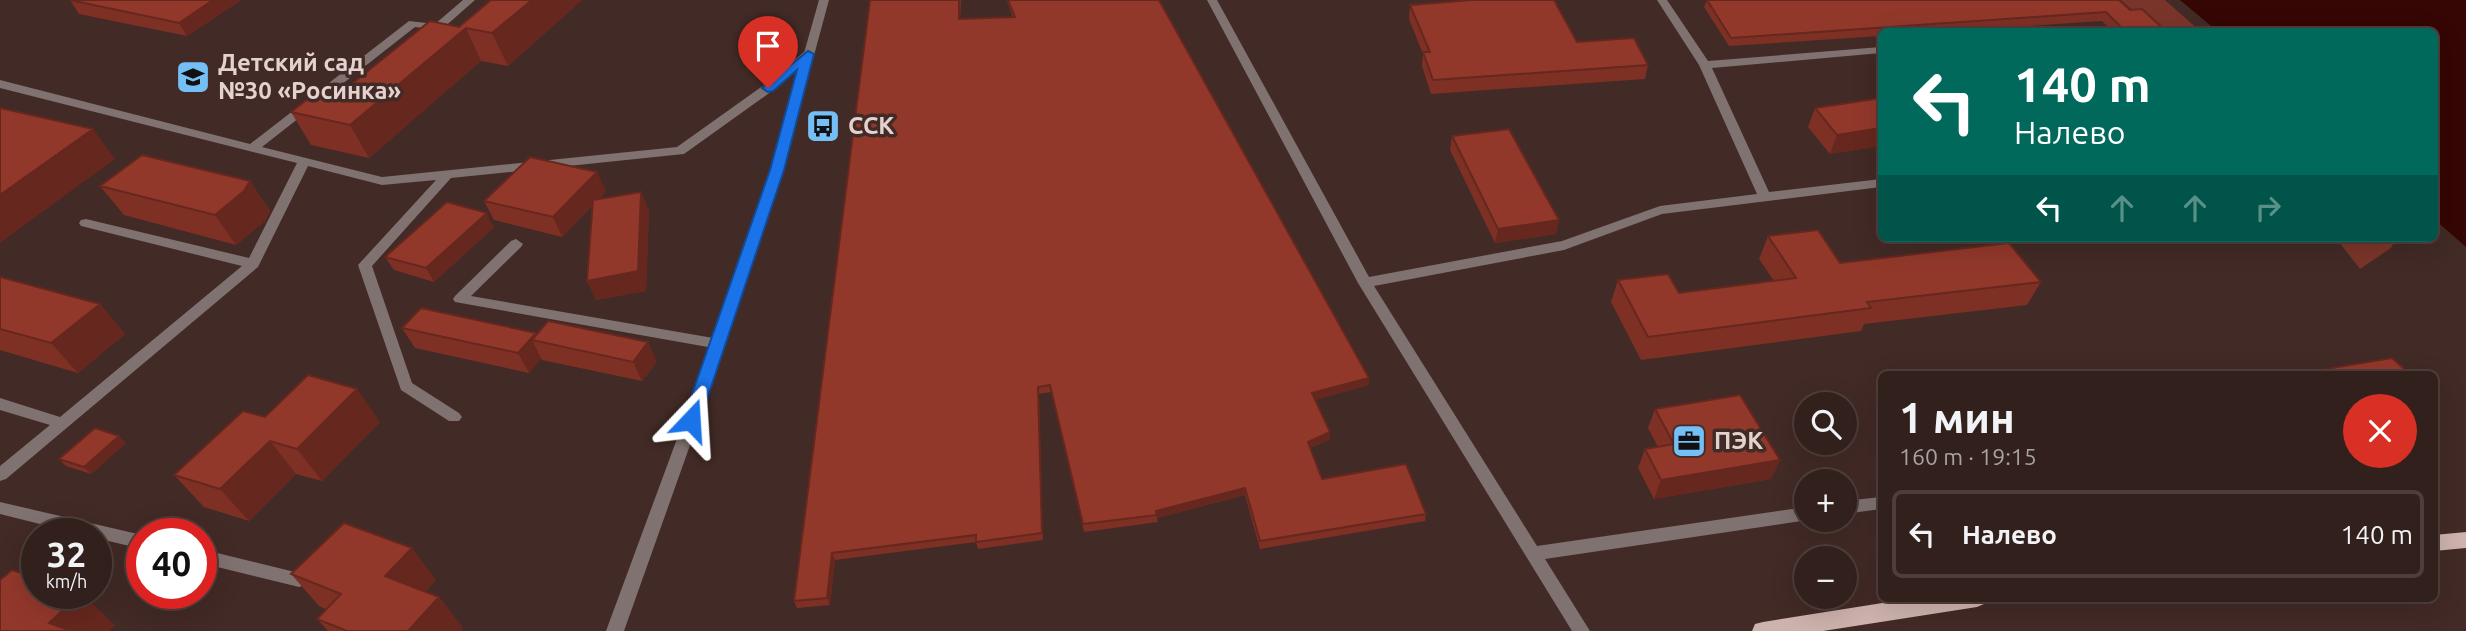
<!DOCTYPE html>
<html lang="ru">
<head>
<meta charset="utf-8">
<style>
  :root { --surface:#32201c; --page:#3a2825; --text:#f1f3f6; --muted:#a8a3a3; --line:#4d3e3b }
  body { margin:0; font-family:Ubuntu,sans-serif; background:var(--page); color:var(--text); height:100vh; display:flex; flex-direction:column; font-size:26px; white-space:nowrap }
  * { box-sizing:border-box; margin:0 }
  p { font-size:23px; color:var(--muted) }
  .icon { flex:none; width:38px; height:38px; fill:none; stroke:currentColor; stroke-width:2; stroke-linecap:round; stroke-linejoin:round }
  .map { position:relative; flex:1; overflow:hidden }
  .side { position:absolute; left:1878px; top:371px; width:560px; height:231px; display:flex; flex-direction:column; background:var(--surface); border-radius:10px; box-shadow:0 7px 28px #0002,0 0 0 2px var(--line) }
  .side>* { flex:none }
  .top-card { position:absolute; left:1878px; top:28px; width:560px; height:214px; border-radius:10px; box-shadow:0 7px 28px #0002,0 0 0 2px var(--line); background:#00695c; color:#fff; overflow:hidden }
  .buttons { position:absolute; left:1794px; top:392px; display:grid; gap:14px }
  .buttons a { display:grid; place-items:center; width:63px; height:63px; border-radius:50%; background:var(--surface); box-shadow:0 7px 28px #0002,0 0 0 2px var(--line); font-size:35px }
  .speed { position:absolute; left:21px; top:518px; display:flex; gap:14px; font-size:35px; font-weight:700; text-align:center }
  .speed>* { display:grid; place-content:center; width:91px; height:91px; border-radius:50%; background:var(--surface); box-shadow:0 7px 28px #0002,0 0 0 2px var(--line); line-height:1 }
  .speed small { font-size:18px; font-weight:400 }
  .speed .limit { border:10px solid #d22; background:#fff; color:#111 }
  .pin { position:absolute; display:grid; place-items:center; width:60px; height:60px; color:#fff; margin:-72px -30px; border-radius:50% 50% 50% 0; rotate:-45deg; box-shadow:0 0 7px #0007 }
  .pin .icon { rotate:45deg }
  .me { position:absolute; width:77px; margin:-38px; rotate:20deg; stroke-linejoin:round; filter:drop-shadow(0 0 5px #0008) }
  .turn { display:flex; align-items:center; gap:24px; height:147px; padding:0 21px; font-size:32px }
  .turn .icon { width:91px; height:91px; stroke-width:2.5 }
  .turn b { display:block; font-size:49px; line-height:60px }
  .lanes { display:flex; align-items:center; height:66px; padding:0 21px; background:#0003; justify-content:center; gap:35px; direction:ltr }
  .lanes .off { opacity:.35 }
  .round { display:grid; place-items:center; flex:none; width:74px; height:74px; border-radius:37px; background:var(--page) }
  .headline { display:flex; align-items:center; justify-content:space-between; height:119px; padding:0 21px }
  h1 { font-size:42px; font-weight:700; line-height:52px }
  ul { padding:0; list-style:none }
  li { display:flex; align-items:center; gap:21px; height:88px; margin:0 14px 10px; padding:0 7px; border:4px solid var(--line); border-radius:10px }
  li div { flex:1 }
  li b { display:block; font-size:26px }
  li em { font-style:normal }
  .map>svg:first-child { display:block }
  .green { fill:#7a352a }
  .water { fill:#350603 }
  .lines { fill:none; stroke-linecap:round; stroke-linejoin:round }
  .service { fill:#7f7270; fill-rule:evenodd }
  .tertiary { fill:#7f7270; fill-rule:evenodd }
  .primary { fill:#cdb2ad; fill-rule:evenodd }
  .wall { fill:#7e3025 }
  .shaded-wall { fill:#66271e }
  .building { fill:#92382b; stroke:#66271e; stroke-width:2 }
  .route { fill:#1a73e8; stroke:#114b97; stroke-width:2 }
  .labels { text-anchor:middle; stroke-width:7; stroke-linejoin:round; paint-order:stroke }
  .poi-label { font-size:24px; font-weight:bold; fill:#e3d2cf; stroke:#422a26; text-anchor:start }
</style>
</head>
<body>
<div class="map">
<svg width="2466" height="631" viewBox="0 0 2466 631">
  <rect width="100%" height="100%" fill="#422a26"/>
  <path class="green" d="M2121 0H2165L2200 31H2156Z
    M2336 238H2396L2391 248 2360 269Z"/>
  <path class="water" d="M2180 0H2466V247L2434 219V32L2217 31Z"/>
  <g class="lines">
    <path class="service" d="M463 0H475L441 30 415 27 262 147 382 177 677 147 764 85 804 52 808 51 814 54 772 91 684 154 451 178 372 266 412 383 459 413 462 417 459 421H449L401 390 358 265 436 180 382 185 308 166 258 267 6 479 0 481V466L50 425 0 410V398L60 417 242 266 81 226 79 223 81 220 86 219 249 258 297 163 0 88V80L250 144 409 21 435 24Z
      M1207 0H1217L1369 277 1562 241 1660 206 1757 194 1699 65 1657 0H1667L1708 61 1881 47V53L1712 68 1769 192 1881 179V187L1662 214 1564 250 1374 286 1537 546 1806 507V520H1808L1545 559 1590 631H1572L1358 283Z
      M516 239 523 244 521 247 471 296 719 339 726 344 719 349 455 302 453 299 455 296 511 241Z
      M1881 497V509L1844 514V501Z
      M0 502 142 535V549L96 538V534H80L0 514Z
      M201 549 299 573 305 575 307 580 305 585 299 587 201 563Z"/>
    <path class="tertiary" d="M819 0H829L783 170 726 344 624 631H606L712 344 771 170Z"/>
    <path class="primary" d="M2466 532V548L2434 551V535Z
      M1914 598H1987L1984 604 1977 607 1823 631H1752L1755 624 1763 622Z"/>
  </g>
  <path class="wall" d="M70 0H241L187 36 79 14Z
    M491 0H582L508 66 481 61 369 158 311 145 291 112 343 91 459 27Z
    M870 0H961L960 19 1013 18 1007 0H1159L1369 385 1315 400 1330 432V439L1310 448 1322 479 1426 514 1425 521 1260 549 1245 495 1157 518 1158 522 1084 532 1051 392 1039 394 1043 540 978 549 976 542 835 560 830 605 797 608 794 601Z
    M1707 0H2119L2130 10 2167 32H2113L2102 21 1944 32H1881V36L1729 46 1704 7Z
    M1410 5 1577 42 1648 65 1645 79 1431 94 1422 66 1423 54 1409 19Z
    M1881 98V146L1830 154 1808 127 1815 108Z
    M1452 136 1559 220 1556 234 1495 243 1450 150Z
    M250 181 270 211 265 221 236 245 124 215 100 186Z
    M606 191 599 199 641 192 649 211 646 291 596 300 587 281 593 205 562 237 494 220 484 201Z
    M494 227 434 282 394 270 385 257Z
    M1768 236 1840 263 2041 282 2027 305 1864 324 1861 331 1641 360 1611 302 1618 280 1679 293 1774 281 1759 259Z
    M0 277 100 304 125 334 78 373 0 350Z
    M402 328 537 335 657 362 642 381 542 360 541 358 529 373 415 348Z
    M1655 409 1780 460 1771 479 1654 499 1638 468 1645 449 1658 447 1648 428Z
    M265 417 380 422 322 481 296 474 249 521 204 507 174 475Z
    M126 443 91 474 66 466 59 459Z
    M291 574 436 580 425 592 439 597 463 628 461 631H328L317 619 326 609 319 606Z"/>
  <path class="shaded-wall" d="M213 0H241L187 36 179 23Z
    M532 0H582L508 66 492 33Z
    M466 28 481 61 369 158 350 125Z
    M1881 128V146L1830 154 1837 135Z
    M93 129 115 159 0 243V195Z
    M597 172 606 191 562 237 553 217Z
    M250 181 270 211 265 221 236 245 215 215Z
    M641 192 649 211 646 291 596 300 587 281Z
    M487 213 494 227 434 282 426 268Z
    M1559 220 1556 234 1495 243 1498 229Z
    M100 304 125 334 78 373 51 343Z
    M536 333 541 342 532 340 541 358 529 373 518 353Z
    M648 342 657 362 642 381 633 362Z
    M1369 378V385L1311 401 1312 393Z
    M1038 387 1039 394 1043 540 1042 533Z
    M357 389 380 422 322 481 297 449Z
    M1330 432V439L1307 449 1308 442Z
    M119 436 126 443 91 474 84 467Z
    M270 441 296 474 249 521 220 489Z
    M1780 460 1771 479 1654 499 1661 480Z
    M1245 488V495L1157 518 1156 511Z
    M412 548 436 580 410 608 385 576Z
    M832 553 835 560 830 605 827 598Z
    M81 593 115 625 109 631H58L49 623Z
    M439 597 463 628 461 631H408Z"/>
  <path class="building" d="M70 0H213L179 23Z
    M491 0H532L492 33 466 28 350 125 291 112 323 87 343 91 430 21 459 27Z
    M870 0H959V19L1015 17 1008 0H1159L1369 378 1312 393 1330 432 1308 442 1322 479 1406 464 1426 514 1260 541 1245 488 1156 511 1157 515 1083 524 1050 385 1038 387 1042 533 976 542V535L832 553 827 598 794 601Z
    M1472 0H1554L1577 42 1634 38 1648 65 1433 80 1423 52H1430L1410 5Z
    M1707 0H2119L2130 10 2142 9 2167 32H2126L2106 12 1731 38Z
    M1881 98V128L1837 135 1815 108Z
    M0 108 93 129 0 195Z
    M1509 129 1559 220 1498 229 1452 136Z
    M142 155 250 181 244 191 215 215 100 186Z
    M530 157 597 172 553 217 484 201Z
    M641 192 638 271 587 281 593 200Z
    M447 202 487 213 426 268 385 257Z
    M1818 230 1840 263 2009 243 2041 282 1867 302 1871 308 1648 337 1618 280 1668 274 1679 293 1796 278 1768 236Z
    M0 277 100 304 51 343 0 329Z
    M421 308 536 333 518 353 402 328Z
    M548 321 648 342 633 362 532 340Z
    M2392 358 2410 374H2311L2308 372Z
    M308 375 357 389 297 449 270 441 220 489 174 475 243 411 265 417Z
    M1740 395 1780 460 1661 480 1645 449 1674 444 1655 409Z
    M95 428 119 436 84 467 59 459Z
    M344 523 412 548 385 576 439 597 408 631H347L317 619 341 594 291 574Z
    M12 570 37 578V593H81L49 623 72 631H0V580Z"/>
  <path class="route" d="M808 51 814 54 784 170 700 420 697 425H685L683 420 770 170 797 70 773 91 768 92 762 88Z"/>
  <defs>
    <g id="school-square" transform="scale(1.75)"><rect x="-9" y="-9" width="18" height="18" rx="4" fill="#74c0f6" stroke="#422a26"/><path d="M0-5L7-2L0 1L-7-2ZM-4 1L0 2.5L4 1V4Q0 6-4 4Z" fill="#111"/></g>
    <g id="bus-square" transform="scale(1.75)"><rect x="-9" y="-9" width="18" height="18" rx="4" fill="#74c0f6" stroke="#422a26"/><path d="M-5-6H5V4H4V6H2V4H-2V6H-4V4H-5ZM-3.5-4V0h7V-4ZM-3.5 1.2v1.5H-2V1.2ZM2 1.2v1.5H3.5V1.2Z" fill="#111"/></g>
    <g id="office-square" transform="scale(1.75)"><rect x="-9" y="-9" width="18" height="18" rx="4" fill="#74c0f6" stroke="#422a26"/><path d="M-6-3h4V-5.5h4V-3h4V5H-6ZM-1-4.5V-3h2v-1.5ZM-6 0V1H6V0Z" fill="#111"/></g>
  </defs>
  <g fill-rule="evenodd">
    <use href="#school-square" x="193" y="77"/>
    <use href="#bus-square" x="823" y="126"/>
    <use href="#office-square" x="1689" y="441"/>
  </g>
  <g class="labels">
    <g class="poi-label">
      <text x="218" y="71">Детский сад<tspan x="218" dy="28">№30 «Росинка»</tspan></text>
      <text x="848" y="134">ССК</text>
      <text x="1714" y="449">ПЭК</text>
    </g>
  </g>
</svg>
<div class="buttons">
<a><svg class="icon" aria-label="search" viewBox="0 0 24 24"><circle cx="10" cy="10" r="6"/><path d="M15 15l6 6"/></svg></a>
<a>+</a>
<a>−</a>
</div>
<div class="speed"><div>32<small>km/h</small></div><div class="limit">40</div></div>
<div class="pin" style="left:768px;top:88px;background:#d93025"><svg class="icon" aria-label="arrive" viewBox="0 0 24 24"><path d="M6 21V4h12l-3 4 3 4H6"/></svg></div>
<svg class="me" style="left:691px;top:420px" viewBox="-20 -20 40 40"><path d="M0-17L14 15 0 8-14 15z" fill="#1a73e8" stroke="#fff" stroke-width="4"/></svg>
<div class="top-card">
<div class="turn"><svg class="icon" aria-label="left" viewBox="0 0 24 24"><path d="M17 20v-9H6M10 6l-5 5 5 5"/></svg><div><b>140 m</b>Налево</div></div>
<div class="lanes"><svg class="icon" aria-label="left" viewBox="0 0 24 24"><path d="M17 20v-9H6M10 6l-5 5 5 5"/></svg><svg class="icon off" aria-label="ahead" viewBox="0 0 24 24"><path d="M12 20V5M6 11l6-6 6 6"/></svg><svg class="icon off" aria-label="ahead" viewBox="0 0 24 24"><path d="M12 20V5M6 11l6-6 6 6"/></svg><svg class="icon off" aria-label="right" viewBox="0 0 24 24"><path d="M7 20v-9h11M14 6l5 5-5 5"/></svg></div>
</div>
<section class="side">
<div class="headline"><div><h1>1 мин</h1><p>160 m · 19:15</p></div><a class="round" style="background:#d93025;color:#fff"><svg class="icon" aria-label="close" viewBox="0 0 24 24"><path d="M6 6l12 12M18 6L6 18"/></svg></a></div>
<ul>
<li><svg class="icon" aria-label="left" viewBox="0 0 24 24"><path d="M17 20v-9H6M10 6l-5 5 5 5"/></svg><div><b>Налево</b></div><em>140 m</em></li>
</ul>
</section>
</div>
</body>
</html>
